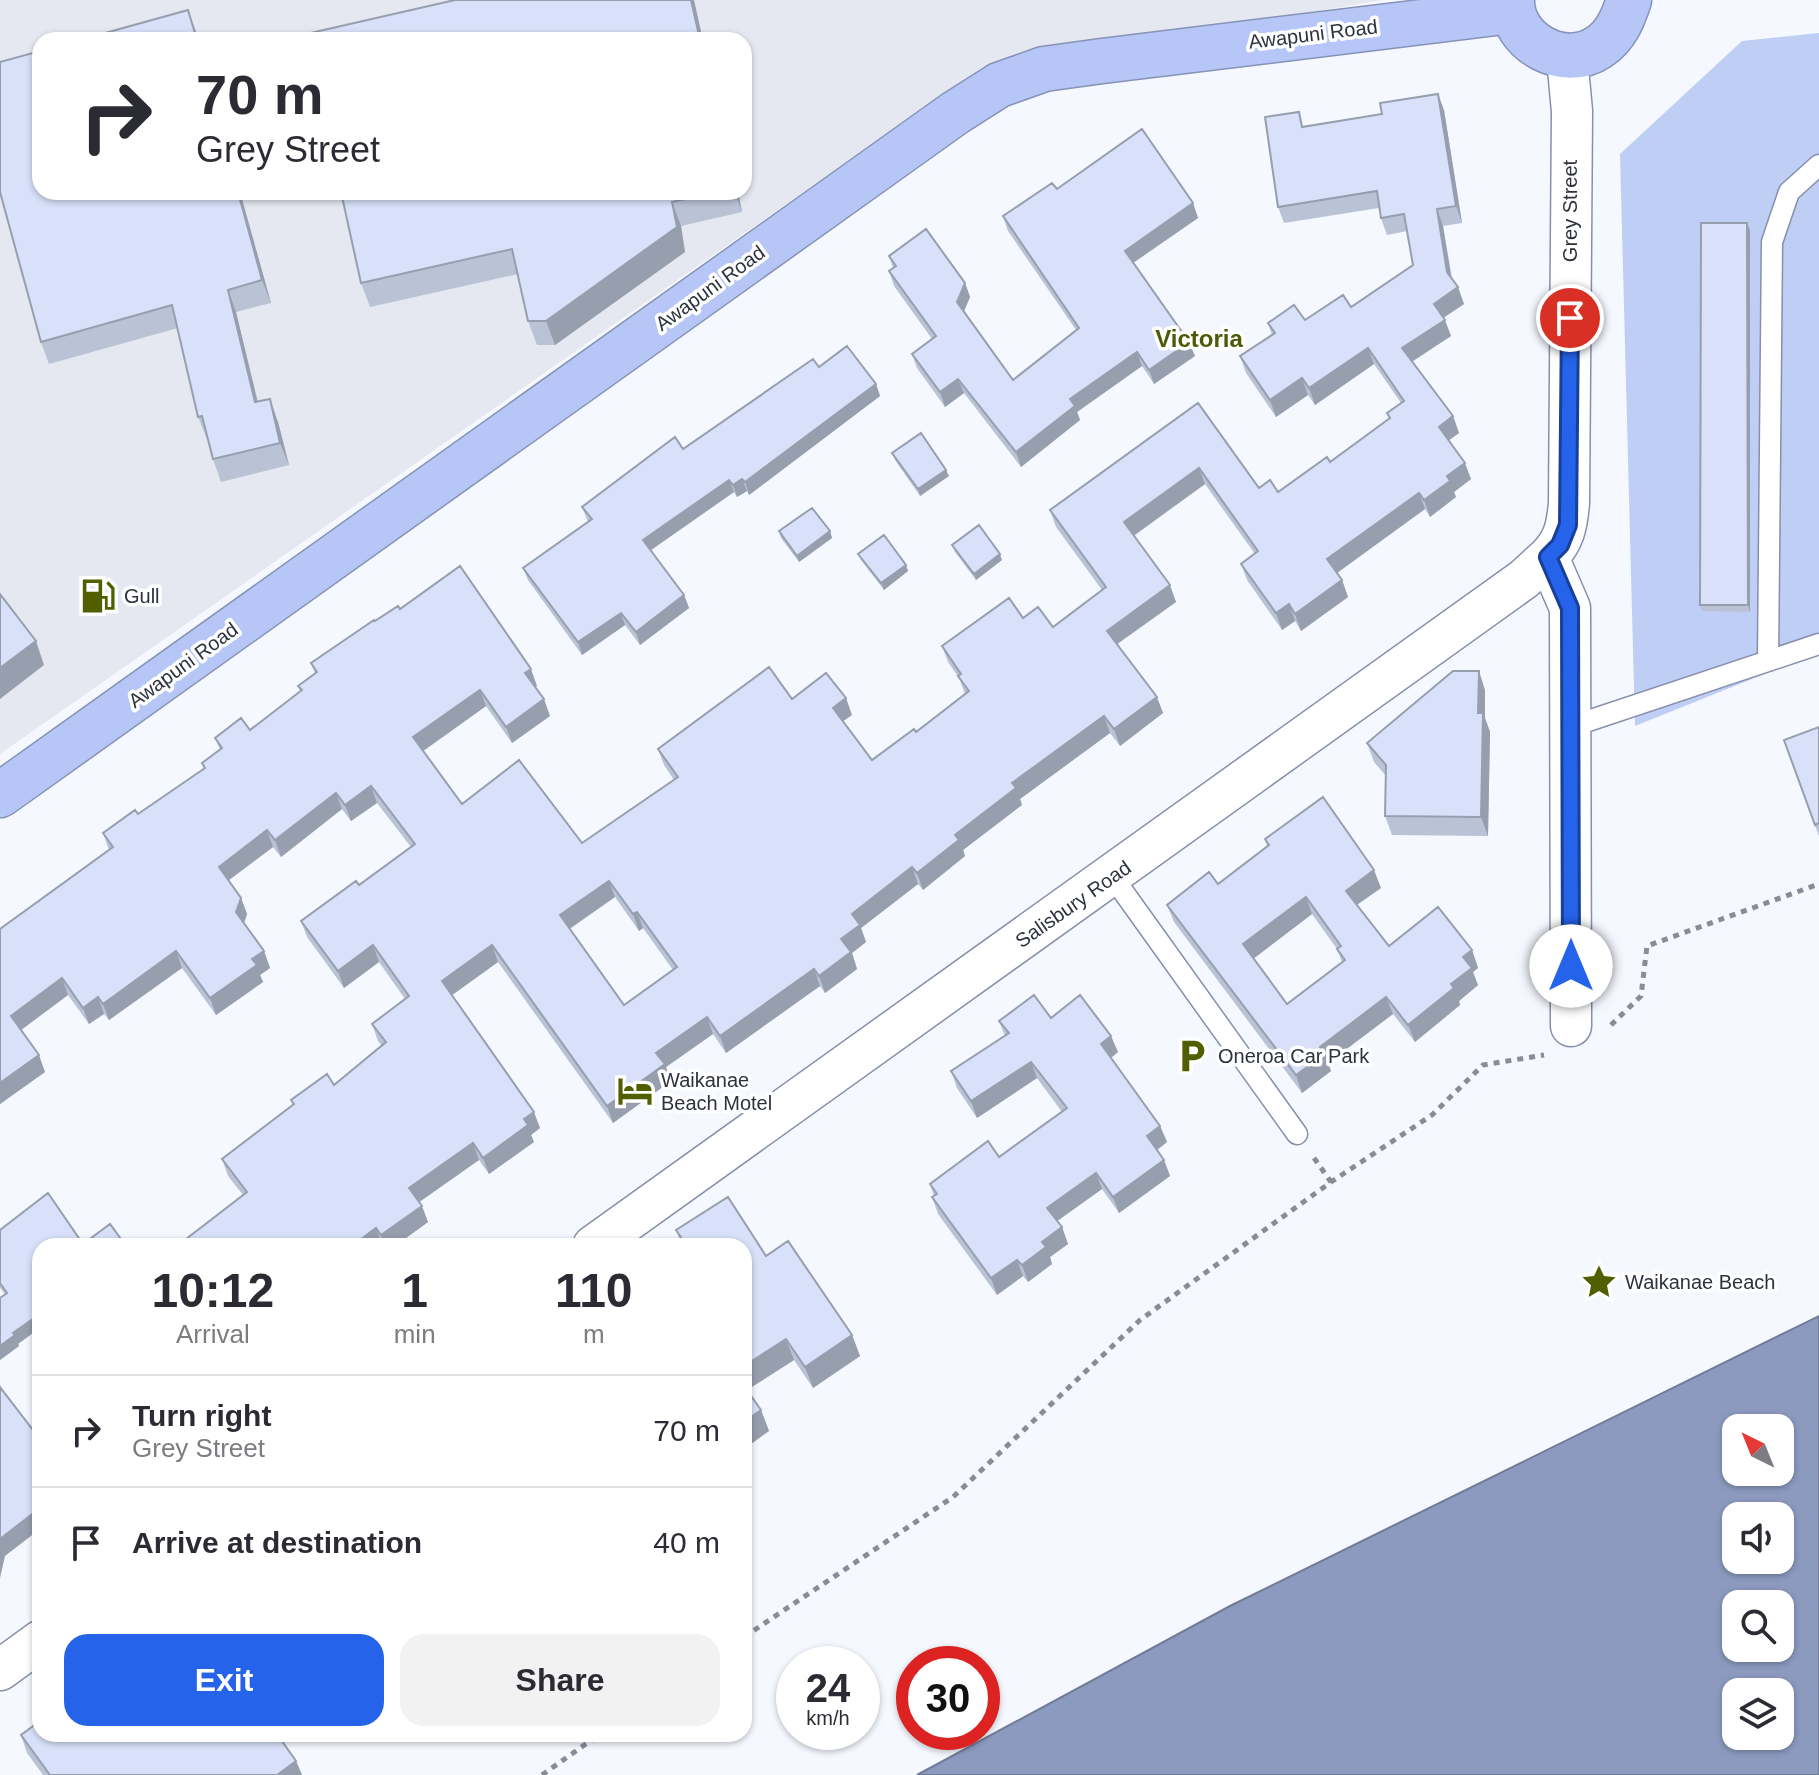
<!DOCTYPE html>
<html lang="en">
<head>
<meta charset="utf-8">
<style>
  :root { --surface:#fff; --page:#f2f2f3; --text:#2b2b33; --muted:#7c7c81; --line:#e1e1e2; --accent:#2563eb }
  body { margin:0; font-family:Arial,sans-serif; background:var(--page); color:var(--text); height:100vh; display:flex; flex-direction:column; font-size:30px; white-space:nowrap }
  * { box-sizing:border-box; margin:0 }
  p { font-size:26px; color:var(--muted) }
  .icon { flex:none; width:44px; height:44px; fill:none; stroke:currentColor; stroke-width:2; stroke-linecap:round; stroke-linejoin:round }
  .map { position:relative; flex:1; overflow:hidden }
  .sheet { position:absolute; left:32px; top:1238px; width:720px; height:504px; display:flex; flex-direction:column; background:var(--surface); border-radius:24px; box-shadow:0 2px 6px #0004 }
  .sheet>* { flex:none }
  .hud { position:absolute; left:32px; top:32px; width:720px; height:168px; border-radius:24px; box-shadow:0 2px 6px #0004; background:#fff; color:var(--text); overflow:hidden }
  .needle { width:52px; rotate:317deg }
  .fabs { position:absolute; left:1722px; top:1414px; display:grid; gap:16px }
  .fabs a { display:grid; place-items:center; width:72px; height:72px; border-radius:16px; background:var(--surface); box-shadow:0 2px 6px #0004; font-size:40px }
  .speed { position:absolute; left:776px; top:1646px; display:flex; gap:16px; font-size:40px; font-weight:700; text-align:center }
  .speed>* { display:grid; place-content:center; width:104px; height:104px; border-radius:50%; background:var(--surface); box-shadow:0 2px 6px #0004; line-height:1 }
  .speed small { font-size:20px; font-weight:400 }
  .speed .limit { border:12px solid #d22; background:#fff; color:#111 }
  .pin { position:absolute; display:grid; place-items:center; width:68px; height:68px; color:#fff; margin:-34px; border:4px solid #fff; border-radius:50%; box-shadow:0 2px 8px #0007 }
  .me { position:absolute; width:88px; margin:-44px; rotate:0deg; stroke-linejoin:round; filter:drop-shadow(0 0 6px #0008) }
  .turn { display:flex; align-items:center; gap:28px; height:168px; padding:0 32px; font-size:36px }
  .turn .icon { width:104px; height:104px; stroke-width:2.5 }
  .turn b { display:block; font-size:56px; line-height:68px }
  .eta { display:flex; justify-content:space-evenly; align-items:center; height:136px; text-align:center }
  .eta b { font-size:48px; font-weight:800; line-height:56px }
  .cta { display:flex; gap:16px; margin-top:auto; padding:16px 32px }
  .cta a { flex:1; height:92px; border-radius:24px; background:var(--accent); color:#fff; font-size:32px; font-weight:800; line-height:92px; text-align:center }
  .cta a+a { background:var(--page); color:var(--text) }
  ul { padding:0; list-style:none }
  li { display:flex; align-items:center; gap:24px; height:112px; padding:0 32px; border-top:2px solid var(--line) }
  li div { flex:1 }
  li b { display:block; font-size:30px }
  li em { font-style:normal }
  .map>svg:first-child { display:block }
  .built { fill:#e5e8f0; fill-rule:evenodd }
  .green { fill:#bfcef4 }
  .water { fill:#8c9abf; stroke:#707b98; stroke-width:2; fill-rule:evenodd }
  .lines { fill:none; stroke-linecap:round; stroke-linejoin:round }
  .lane-casing { stroke:#8690ad; stroke-width:23 }
  .street-casing { stroke:#8690ad; stroke-width:43 }
  .highway-casing { stroke:#8693b6; stroke-width:47 }
  .path { stroke:#888c95; stroke-width:5; stroke-dasharray:6 6; stroke-linecap:butt }
  .lane { stroke:#fff; stroke-width:20 }
  .street { stroke:#fff; stroke-width:40 }
  .highway { stroke:#b6c7f7; stroke-width:44 }
  .wall { fill:#bac2d6; fill-rule:evenodd }
  .shaded-wall { fill:#979eae }
  .building { fill:#d8e1f9; stroke:#979eae; stroke-width:2; fill-rule:evenodd }
  .route-casing { stroke:#184099; stroke-width:20 }
  .route { stroke:#2563eb; stroke-width:14 }
  .labels { text-anchor:middle; stroke-width:7; stroke-linejoin:round; paint-order:stroke }
  .street-label { font-size:20px; fill:#2d323d; stroke:#fff }
  .poi-label { font-size:20px; fill:#2d323d; stroke:#fff; text-anchor:start }
  .quarter-label { font-size:24px; font-weight:bold; fill:#4d5a08; stroke:#fff }
</style>
</head>
<body>
<div class="map">
<svg width="1819" height="1775" viewBox="0 0 1819 1775">
  <rect width="100%" height="100%" fill="#f5f8fe"/>
  <path class="built" d="M0 0H1383L982 67 0 754ZM40 40H744V192H40Z"/>
  <path class="green" d="M1819 33V652L1635 726 1620 154 1742 41Z"/>
  <path class="water" d="M1819 1316V1775H917L1230 1606ZM1736 1428H1780V1472H1736ZM1736 1516H1780V1560H1736ZM1736 1604H1780V1648H1736ZM1780 1692V1736H1736V1692Z"/>
  <g class="lines">
    <g class="lane-casing">
      <path id="lane" d="M1768 661 1772 242 1789 192 1819 165
        M1570 727 1819 644
        M1112 876 1297 1134"/>
    </g>
    <g class="street-casing">
      <path id="street" d="M1567 58 1572 111 1569 503C1567 526 1564 541 1548 557L1570 608 1571 1026
        M593 1246 1524 579 1548 557
        M0 1670 40 1641"/>
    </g>
    <g class="highway-casing">
      <path id="highway" d="M1512 0C1511 42 1564 71 1599 47 1616 36 1623 18 1629 0
        M0 795 955 113 999 85 1044 69 1102 61 1512 11"/>
    </g>
    <path class="path" d="M1611 1025 1641 996 1647 946 1819 884
      M1314 1158 1331 1182
      M744 1637 953 1497 1140 1320 1331 1182 1432 1115 1483 1065 1544 1055
      M542 1775 600 1734"/>
    <use href="#lane" class="lane"/>
    <use href="#street" class="street"/>
    <use href="#highway" class="highway"/>
  </g>
  <path class="wall" d="M1444 110 1462 223 1443 226 1452 278 1464 304 1443 318 1451 336 1412 362 1453 416 1459 433 1449 440 1471 479 1454 492 1456 497 1430 517 1425 509 1336 573 1342 580 1348 597 1301 631 1295 621 1282 630 1247 580 1241 564 1255 554 1205 484 1134 536 1176 602 1117 644 1163 713 1120 746 1110 733 1020 799 1022 805 963 850 965 856 923 890 918 884 861 928 866 942 852 953 857 969 825 993 820 986 726 1053 713 1034 666 1067 671 1081 613 1123 498 962 452 995 540 1128 531 1135 534 1142 489 1174 479 1160 419 1202 428 1222 395 1246H383L243 1195 228 1176 222 1159 293 1105 291 1100 334 1085 382 1046 378 1041 372 1024 405 999 379 962 344 988 307 937 301 921 359 885 411 847 377 803 351 821 342 809 281 857 273 847 229 880 241 898 247 914 244 923 264 951 270 968 260 975 263 982 216 1015 182 968 109 1020 104 1014 89 1024 68 995 21 1030 45 1072 0 1104V929L109 850 103 833 138 814 204 769 202 763 220 750 215 738 250 730 300 691 298 686 315 674 311 663 375 621 400 609 537 686 535 687 550 716 512 743 486 706 423 751 462 804 582 843 674 780 664 765 658 749 792 699 852 715 843 721 872 760 916 732 965 694 959 678 948 662 942 646 1023 618 1053 627 1102 590 1056 527 1050 510 1198 403 1259 488 1278 492 1330 462 1389 419 1387 413 1401 403 1374 364 1315 405 1308 395 1276 417 1246 373 1240 356 1272 335 1268 323 1305 320 1351 307 1413 265 1407 231 1387 235 1381 218 1379 208 1284 223 1278 207 1304 126ZM615 897 639 931 643 928 673 970 624 1005 570 929Z
    M1057 189 1193 203 1198 218 1133 263 1195 356 1154 384 1142 366 1077 412 1080 420 1021 467 964 393 945 407 917 368 912 354 932 339 894 286 889 271 893 268 889 256 965 283 970 297 964 311 1013 380 1076 330 1008 231 1003 216Z
    M240 192 271 303 236 312 258 402 278 422 289 465 221 482 213 459 208 439H207L198 417 178 328 49 364 41 342Z
    M341 192H738L742 212 681 226 685 252 555 345H537L528 321 518 274 370 307 361 283Z
    M1747 223 1750 230V612L1702 611 1700 605Z
    M819 367 876 384 880 396 749 495 747 491 737 497 734 492 650 550 684 595 689 608 640 645 625 625 582 655 528 580 523 568 588 522 582 507 683 449Z
    M892 453 949 476 920 496 895 460Z
    M779 531H830L832 538 799 562 781 538Z
    M952 545 1002 560 976 580 955 552Z
    M858 554 906 565 908 571 884 590 861 560Z
    M1485 690V718L1490 732 1488 836 1392 835 1385 816 1386 776 1374 762 1367 743Z
    M1819 727V836L1788 753Z
    M1265 839 1381 888 1357 905 1389 946 1472 950 1478 968 1473 972 1478 985 1459 1001 1460 1005 1415 1042 1393 1014 1328 1063 1331 1071 1302 1093 1174 922 1167 905 1218 884 1267 846ZM1312 914 1337 949 1342 962 1287 1004 1253 959Z
    M1051 1018 1118 1052 1111 1058 1160 1126 1167 1142 1157 1150 1164 1160 1170 1176 1119 1213 1102 1189 1057 1221 1062 1227 1068 1244 1050 1257 1052 1264 1028 1282 1023 1276 997 1295 938 1214 932 1197 934 1196 930 1184 999 1157 1062 1112 1037 1078 977 1118 957 1088 951 1071 1005 1036 999 1021Z
    M728 1197 766 1256 788 1241 852 1335 860 1356 813 1388 794 1360 747 1390 761 1410 769 1431 744 1449V1246H682L676 1230Z
    M0 1230 19 1346 0 1360V1298L5 1294 0 1288Z
    M40 1734H294L283 1742 296 1761 302 1775H43L27 1753 21 1735Z"/>
  <path class="shaded-wall" d="M691 0H694L703 40H700Z
    M188 10 196 32 199 40H197Z
    M1438 94 1444 110 1462 223 1456 206Z
    M238 192H240L271 303 262 280Z
    M735 192H738L742 212Z
    M672 202 681 226 685 252 555 345 546 321Z
    M1193 203 1198 218 1130 265 1125 251Z
    M1437 209 1443 226 1453 288 1447 272Z
    M1747 223 1750 230V612L1748 605Z
    M965 283 970 297 962 316 957 302Z
    M1458 287 1464 304 1440 320 1434 304Z
    M228 290 236 312 263 425 255 402Z
    M1445 320 1451 336 1408 364 1402 348Z
    M1189 342 1195 356 1154 384 1149 370Z
    M1368 348 1374 364 1315 405 1309 388Z
    M1137 352 1142 366 1077 412 1080 420 1021 467 1016 452 1070 399Z
    M1302 378 1308 395 1276 417 1270 400Z
    M958 379 964 393 945 407 940 392Z
    M876 384 880 396 749 495 745 482Z
    M270 399 278 422 289 465 280 443Z
    M1453 416 1459 433 1445 443 1439 427Z
    M1465 463 1471 479 1454 492 1456 497 1430 517 1424 500 1447 476Z
    M1199 468 1205 484 1130 538 1124 522Z
    M946 470 949 476 920 496 918 489Z
    M742 479 747 491 737 497 733 485Z
    M729 480 734 492 647 553 643 540Z
    M1419 493 1425 509 1333 576 1327 559Z
    M830 531 832 538 799 562 797 556Z
    M1000 554 1002 560 976 580 974 574Z
    M906 565 908 571 884 590 881 583Z
    M1342 580 1348 597 1301 631 1295 614Z
    M1170 585 1176 602 1113 647 1107 631Z
    M684 595 689 608 640 645 636 632Z
    M1289 604 1295 621 1282 630 1276 613Z
    M621 613 625 625 582 655 578 642Z
    M36 641 44 665 0 699V668Z
    M531 669 537 686 531 690 525 673Z
    M1479 671 1485 690V718L1490 732 1488 836 1481 817 1478 713Z
    M480 690 486 706 419 754 413 737Z
    M1157 697 1163 713 1120 746 1114 729Z
    M846 698 852 715 839 724 833 708Z
    M544 699 550 716 512 743 506 727Z
    M1104 716 1110 733 1020 799 1022 805 963 850 965 856 923 890 917 873 955 835 1012 783Z
    M371 786 377 803 351 821 345 805Z
    M336 793 342 809 281 857 275 840Z
    M267 830 273 847 225 883 219 867Z
    M912 867 918 884 861 928 866 942 852 953 857 969 825 993 819 976 841 939 852 914Z
    M1374 870 1381 888 1352 908 1346 891Z
    M609 881 615 897 566 931 560 915Z
    M1306 897 1312 914 1249 962 1243 944Z
    M241 898 247 914 242 929 236 912Z
    M637 912 643 928 639 931 633 914Z
    M373 945 379 962 344 988 338 971Z
    M492 945 498 962 448 998 442 981Z
    M1472 950 1478 968 1473 972 1478 985 1459 1001 1460 1005 1415 1042 1408 1025 1451 984 1463 957Z
    M176 951 182 968 109 1020 103 1004Z
    M264 951 270 968 260 975 263 982 216 1015 210 998 252 959Z
    M814 969 820 986 726 1053 720 1036Z
    M62 978 68 995 17 1033 11 1016Z
    M98 997 104 1014 89 1024 83 1008Z
    M1386 997 1393 1014 1328 1063 1331 1071 1302 1093 1296 1075 1320 1047Z
    M707 1017 713 1034 666 1067 671 1081 613 1123 607 1106 656 1053Z
    M1111 1036 1118 1052 1107 1061 1101 1044Z
    M39 1055 45 1072 0 1104V1083Z
    M1031 1062 1037 1078 977 1118 971 1101Z
    M534 1112 540 1128 531 1135 534 1142 489 1174 483 1158 524 1119Z
    M1160 1126 1167 1142 1153 1153 1147 1136Z
    M473 1143 479 1160 415 1205 409 1188Z
    M1164 1160 1170 1176 1119 1213 1113 1197Z
    M1096 1173 1102 1189 1053 1224 1047 1208Z
    M422 1206 428 1222 395 1246H385L381 1235Z
    M1062 1227 1068 1244 1050 1257 1052 1264 1028 1282 1022 1265 1042 1242Z
    M376 1228 382 1245 380 1246H352Z
    M1017 1260 1023 1276 997 1295 991 1278Z
    M40 1314V1328L18 1344 19 1346 0 1360V1346L13 1333Z
    M852 1335 860 1356 813 1388 805 1367Z
    M786 1339 794 1360 744 1392V1366Z
    M761 1410 769 1431 744 1449V1422Z
    M40 1508V1529L5 1556 0 1578V1539Z
    M274 1734H294L279 1745Z
    M296 1761 302 1775H277Z"/>
  <path class="building" d="M455 0H691L700 40H307L306 34Z
    M188 10 197 40H80Z
    M40 51V192H238L262 280 228 290 255 402 270 399 280 443 213 459 202 416 198 417 172 305 41 342 0 192V62Z
    M1438 94 1456 206 1437 209 1447 272 1458 287 1434 304 1445 320 1402 348 1453 416 1439 427 1465 463 1447 476 1450 481 1424 500 1419 493 1327 559 1342 580 1295 614 1289 604 1276 613 1241 564 1258 551 1199 468 1124 522 1170 585 1107 631 1157 697 1114 729 1104 716 1012 783 1016 788 955 835 959 840 917 873 912 867 852 914 860 925 841 939 851 952 819 976 814 969 720 1036 707 1017 656 1053 665 1064 607 1106 492 945 442 981 534 1112 524 1119 528 1125 483 1158 473 1143 409 1188 422 1206 381 1235 376 1228 352 1246H177L247 1192 222 1159 294 1104 291 1100 327 1074 334 1085 386 1042 372 1024 409 996 373 945 338 971 301 921 356 881 359 885 415 844 371 786 345 805 336 793 275 840 267 830 219 867 241 898 236 912 264 951 252 959 257 965 210 998 176 951 103 1004 98 997 83 1008 62 978 11 1016 39 1055 0 1083V929L113 847 103 833 135 810 138 814 205 768 202 763 222 748 215 738 241 718 250 730 302 690 298 686 317 672 311 663 374 620 375 621 398 606 400 609 460 566 531 669 525 673 544 699 506 727 480 690 413 737 462 804 519 760 582 843 678 777 658 749 769 667 792 699 826 673 846 698 833 708 872 760 914 729 916 732 969 691 958 676 961 674 942 646 1009 598 1023 618 1038 607 1053 627 1106 587 1050 510 1198 403 1259 488 1270 480 1278 492 1327 457 1330 462 1390 418 1387 413 1404 401 1368 348 1309 388 1302 378 1270 400 1240 356 1275 333 1268 323 1294 305 1305 320 1343 295 1351 307 1413 265 1404 214 1381 218 1377 191 1278 207 1265 117 1299 112 1302 127 1382 114 1380 103ZM609 881 633 914 637 912 677 967 624 1005 560 915Z
    M1142 129 1193 203 1125 251 1189 342 1149 370 1137 352 1070 399 1075 406 1016 452 958 379 940 392 912 354 936 336 889 271 896 266 889 256 926 229 965 283 957 302 1013 380 1079 328 1003 216 1052 183 1057 189Z
    M341 192H715L672 202 677 227 546 321H528L512 249 361 283Z
    M1701 223H1747L1748 605H1700Z
    M847 346 876 384 745 482 742 479 733 485 729 480 643 540 684 595 636 632 621 613 578 642 523 568 592 519 582 507 675 437 683 449 813 359 819 367Z
    M921 433 946 470 918 489 892 453Z
    M812 508 830 531 797 556 779 531Z
    M979 525 1000 554 974 574 952 545Z
    M884 535 906 565 881 583 858 554Z
    M0 594 36 641 0 668Z
    M1453 671H1479L1478 713H1483L1481 817 1385 816 1386 765 1367 743Z
    M1819 727V823L1815 825 1784 740Z
    M1323 797 1374 870 1346 891 1389 946 1438 907 1472 950 1463 957 1472 968 1451 984 1454 988 1408 1025 1386 997 1320 1047 1325 1054 1296 1075 1167 905 1209 872 1218 884 1269 845 1265 839ZM1306 897 1341 946 1337 949 1345 960 1287 1004 1243 944Z
    M1034 995 1051 1018 1080 995 1111 1036 1101 1044 1160 1126 1147 1136 1164 1160 1113 1197 1096 1173 1047 1208 1062 1227 1042 1242 1046 1247 1022 1265 1017 1260 991 1278 932 1197 937 1194 930 1184 988 1141 999 1157 1067 1108 1031 1062 971 1101 951 1071 1009 1033 999 1021Z
    M48 1193 83 1244 110 1224 126 1246H40V1314L13 1333 15 1335 0 1346V1298L7 1293 0 1283V1230Z
    M728 1197 766 1256 788 1241 852 1335 805 1367 786 1339 744 1366V1246H687L676 1230Z
    M744 1386 761 1410 744 1422Z
    M0 1387 33 1430 36 1427 40 1432V1508L0 1539Z
    M40 1721V1734H277L296 1761 277 1775H50L21 1735Z"/>
  <g class="lines">
    <g class="route-casing">
      <path id="route" d="M1570 318 1568 525 1560 545 1548 557 1570 608 1571 966"/>
    </g>
    <use href="#route" class="route"/>
  </g>
  <defs>
    <g id="fuel-bare" transform="scale(2.76)"><path d="M-5.5-6h7V0h2V4h1.3V-2.5L3-4.5l.8-.8L6-3V5H2.5V1h-1V6h-7ZM-4.2-4.7v3.2H.2V-4.7Z" fill="#515f00" stroke="#fff" stroke-width="2.5" paint-order="stroke"/></g>
    <g id="parking-bare" transform="scale(2.76)"><path d="M-3.5-5.5H1a3.5 3.5 0 0 1 0 7H-1V5.5H-3.5ZM-1-3.4V-.6H.8a1.4 1.4 0 0 0 0-2.8Z" fill="#515f00" stroke="#fff" stroke-width="2.5" paint-order="stroke"/></g>
    <g id="hotel-bare" transform="scale(2.76)"><path d="M-6-4.5h1.5V1H6V5H4.5V3h-9V5H-6ZM-4 0a1.8 1.8 0 1 1 3.6 0ZM.5 0V-2.5h3Q6-2.5 6 0Z" fill="#515f00" stroke="#fff" stroke-width="2.5" paint-order="stroke"/></g>
    <g id="sight-bare" transform="scale(2.76)"><path d="M0-6L1.8-2.2L6-1.7L2.9 1.2L3.7 5.4L0 3.3L-3.7 5.4L-2.9 1.2L-6-1.7L-1.8-2.2Z" fill="#515f00" stroke="#fff" stroke-width="2.5" paint-order="stroke"/></g>
  </defs>
  <g fill-rule="evenodd">
    <use href="#fuel-bare" x="98" y="596"/>
    <use href="#parking-bare" x="1192" y="1056"/>
    <use href="#hotel-bare" x="635" y="1091"/>
    <use href="#sight-bare" x="1599" y="1282"/>
  </g>
  <g class="labels">
    <g class="street-label">
      <text transform="translate(1313 34) rotate(-7)" y="7">Awapuni Road</text>
      <text transform="translate(1570 211) rotate(-90)" y="7">Grey Street</text>
      <text transform="translate(710 288) rotate(-36)" y="7">Awapuni Road</text>
      <text transform="translate(183 665) rotate(-36)" y="7">Awapuni Road</text>
      <text transform="translate(1073 904) rotate(-35)" y="7">Salisbury Road</text>
    </g>
    <g class="poi-label">
      <text x="124" y="603">Gull</text>
      <text x="1218" y="1063">Oneroa Car Park</text>
      <text x="661" y="1087">Waikanae<tspan x="661" dy="23">Beach Motel</tspan></text>
      <text x="1625" y="1289">Waikanae Beach</text>
    </g>
    <g class="quarter-label">
      <text x="1199" y="347">Victoria</text>
    </g>
  </g>
</svg>
<div class="fabs">
<a><svg class="needle" viewBox="-14 -14 28 28"><path d="M0-13l5 13h-10z" fill="#e53935"/><path d="M0 13l5-13h-10z" fill="#7c7c81"/></svg></a>
<a><svg class="icon" aria-label="sound" viewBox="0 0 24 24"><path d="M4 9h4l5-4v14l-5-4H4zM17 9q2 3 0 6"/></svg></a>
<a><svg class="icon" aria-label="search" viewBox="0 0 24 24"><circle cx="10" cy="10" r="6"/><path d="M15 15l6 6"/></svg></a>
<a><svg class="icon" aria-label="layers" viewBox="0 0 24 24"><path d="M12 4l9 5-9 5-9-5zM3 14l9 5 9-5"/></svg></a>
</div>
<div class="speed"><div>24<small>km/h</small></div><div class="limit">30</div></div>
<div class="pin" style="left:1570px;top:318px;background:#d93025"><svg class="icon" aria-label="arrive" viewBox="0 0 24 24"><path d="M6 21V4h12l-3 4 3 4H6"/></svg></div>
<svg class="me" style="left:1571px;top:966px" viewBox="-20 -20 40 40"><circle r="19" fill="#fff"/><path d="M0-13L10 11 0 6-10 11z" fill="#2563eb"/></svg>
<div class="hud">
<div class="turn"><svg class="icon" aria-label="right" viewBox="0 0 24 24"><path d="M7 20v-9h11M14 6l5 5-5 5"/></svg><div><b>70 m</b>Grey Street</div></div>
</div>
<section class="sheet">
<div class="eta">
<div><b>10:12</b><p>Arrival</p></div>
<div><b>1</b><p>min</p></div>
<div><b>110</b><p>m</p></div>
</div>
<ul>
<li><svg class="icon" aria-label="right" viewBox="0 0 24 24"><path d="M7 20v-9h11M14 6l5 5-5 5"/></svg><div><b>Turn right</b><p>Grey Street</p></div><em>70 m</em></li>
<li><svg class="icon" aria-label="arrive" viewBox="0 0 24 24"><path d="M6 21V4h12l-3 4 3 4H6"/></svg><div><b>Arrive at destination</b></div><em>40 m</em></li>
</ul>
<div class="cta"><a>Exit</a><a>Share</a></div>
</section>
</div>
</body>
</html>
